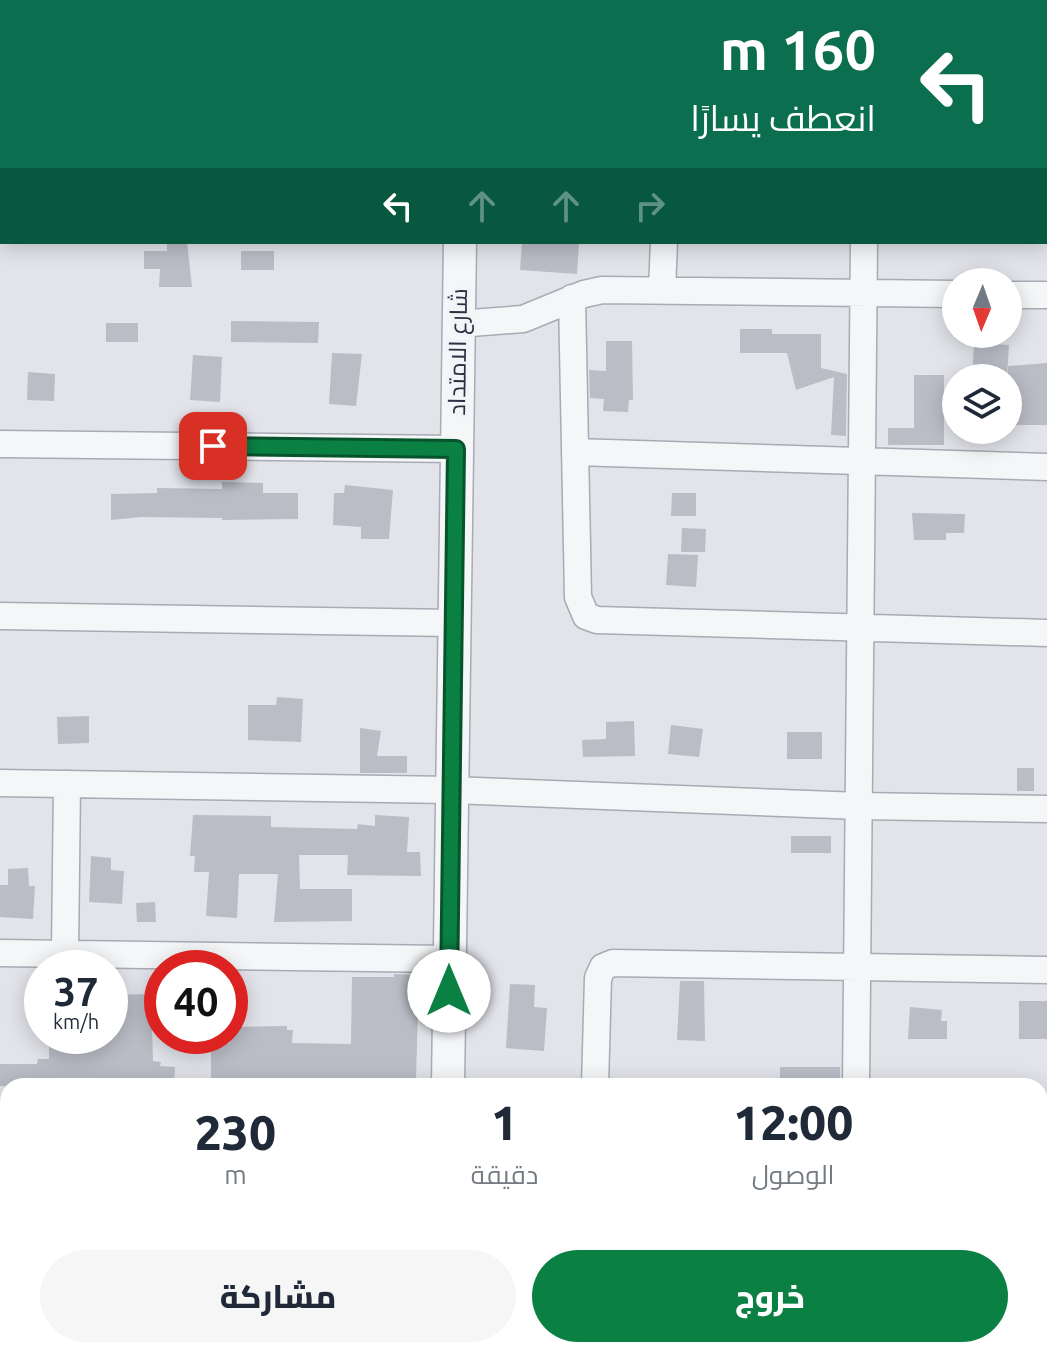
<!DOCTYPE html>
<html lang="ar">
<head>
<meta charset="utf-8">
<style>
  :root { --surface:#fff; --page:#f6f6f7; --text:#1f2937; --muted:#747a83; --accent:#0b8043 }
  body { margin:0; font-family:Ubuntu,Cairo,sans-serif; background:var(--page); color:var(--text); direction:rtl; height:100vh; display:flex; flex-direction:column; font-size:30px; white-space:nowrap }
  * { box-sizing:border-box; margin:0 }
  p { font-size:26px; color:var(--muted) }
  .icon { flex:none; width:44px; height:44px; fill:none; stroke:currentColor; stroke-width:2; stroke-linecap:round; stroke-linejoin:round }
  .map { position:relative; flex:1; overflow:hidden; direction:ltr }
  .drawer { position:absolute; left:0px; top:1078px; width:1048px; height:280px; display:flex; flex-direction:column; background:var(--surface); border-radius:24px 24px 0 0; box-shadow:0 4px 20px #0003; direction:rtl }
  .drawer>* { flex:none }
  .guide { position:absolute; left:0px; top:0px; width:1048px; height:244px; box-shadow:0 4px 20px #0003; direction:rtl; background:#0b6e4f; color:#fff; overflow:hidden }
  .needle { width:52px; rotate:182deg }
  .tools { position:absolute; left:942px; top:268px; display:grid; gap:16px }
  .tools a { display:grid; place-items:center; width:80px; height:80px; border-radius:50%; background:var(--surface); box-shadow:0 4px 20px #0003; font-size:40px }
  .speed { position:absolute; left:24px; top:950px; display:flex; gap:16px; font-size:40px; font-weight:700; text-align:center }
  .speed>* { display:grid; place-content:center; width:104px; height:104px; border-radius:50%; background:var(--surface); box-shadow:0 4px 20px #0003; line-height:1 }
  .speed small { font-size:20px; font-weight:400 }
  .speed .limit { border:12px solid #d22; background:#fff; color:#111 }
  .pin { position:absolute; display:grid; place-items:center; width:68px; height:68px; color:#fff; margin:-34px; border-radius:16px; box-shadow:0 4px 12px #0006 }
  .me { position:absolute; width:88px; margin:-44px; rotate:0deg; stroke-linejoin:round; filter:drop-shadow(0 0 6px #0008) }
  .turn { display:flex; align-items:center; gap:28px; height:168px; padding:0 40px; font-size:36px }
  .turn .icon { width:104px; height:104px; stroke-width:2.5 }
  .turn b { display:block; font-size:56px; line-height:68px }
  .lanes { display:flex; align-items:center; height:76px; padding:0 40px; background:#0003; justify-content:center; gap:40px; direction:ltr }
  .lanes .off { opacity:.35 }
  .eta { display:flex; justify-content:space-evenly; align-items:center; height:136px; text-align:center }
  .eta b { font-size:48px; font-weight:800; line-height:56px }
  .button { display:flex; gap:16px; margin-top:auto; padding:16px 40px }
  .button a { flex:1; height:92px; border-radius:48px; background:var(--accent); color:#fff; font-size:32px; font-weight:800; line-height:92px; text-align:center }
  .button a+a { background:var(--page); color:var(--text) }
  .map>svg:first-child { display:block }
  .building { fill:#babdc6 }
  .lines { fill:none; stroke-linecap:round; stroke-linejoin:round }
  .minor-casing { stroke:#a7abb4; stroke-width:29 }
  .tertiary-casing { stroke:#a7abb4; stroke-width:35 }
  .minor { stroke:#f5f6f8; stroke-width:26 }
  .tertiary { stroke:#f5f6f8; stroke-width:32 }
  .route-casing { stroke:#07532c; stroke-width:20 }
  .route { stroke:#0b8043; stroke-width:14 }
  .labels { text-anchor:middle; stroke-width:7; stroke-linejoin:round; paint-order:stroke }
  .street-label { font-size:24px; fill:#2b3141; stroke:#f2f4f7 }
</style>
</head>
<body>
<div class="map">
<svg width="1047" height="1358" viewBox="0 0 1047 1358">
  <rect width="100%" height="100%" fill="#e2e4ea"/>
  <path class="building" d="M167 242H187L192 287H159L160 269H144V251H167Z
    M522 242H579L577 274 520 270Z
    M241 251H274V270H241Z
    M231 321 319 322 318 343 231 342Z
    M106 323H138V342H106Z
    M740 329H772V334H821V368L847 374 846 436 831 435 834 377 796 390 787 353H740Z
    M606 341H632L633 400H629L628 412 603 411 604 399 590 398 589 370 606 371Z
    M974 343 1009 345 1007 378H972Z
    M332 353 362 354 356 406 329 404Z
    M193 355 222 357 220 402 190 400Z
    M1047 363V425H1008V366Z
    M28 372 55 374 54 401 27 400Z
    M914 375H944V445H888V428H914Z
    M222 482 263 483V493H298V519L222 520V518L141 517 111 520V494L157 493V488L222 489Z
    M345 485 393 490 389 539H361V527L333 525 334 493H344Z
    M672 493H696V516H671Z
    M912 513 965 514 964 533H946V540H914Z
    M682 528 706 529 705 552H681Z
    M668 554 698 555 696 587 666 585Z
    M277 697 303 699 301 742 248 740V705H276Z
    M89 716V743L58 744 57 717Z
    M634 721 635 756 583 757 582 740 606 739V722Z
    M671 725 703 729 699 757 668 754Z
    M360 728 381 731 377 756H407V773H360Z
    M787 732H822V759H787Z
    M1017 768H1034V791H1017Z
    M193 815 271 816V827L357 829 358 824 375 826V815L409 817 407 852H420L421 876 347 875 348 855H299L300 889H352V921L274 922 278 874H239L237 918 206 916 209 872H194L195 856H190Z
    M791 836H831V853H791Z
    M91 856 111 858V870L124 871 122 904 89 902Z
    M28 868 29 886H35L33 919 0 917V885H8V869Z
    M155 902 156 922H137L136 903Z
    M394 974 419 975 416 1079 392 1078 391 1086H211V1043H230V1027L287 1026V1030H293L292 1043 351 1044 352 977H394Z
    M680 981H704L705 1041 677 1040Z
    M510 984 535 985 534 1007 547 1008 544 1051 506 1048Z
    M151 994 153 1061 161 1062 160 1066 175 1067 174 1086 69 1081 68 1086H0V1064H37L38 1059H49V1036H110V995Z
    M1047 1001V1039H1019V1001Z
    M910 1007 942 1010 941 1021H947V1039H908Z
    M780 1067H840V1086L780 1085Z"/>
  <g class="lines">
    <g class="minor-casing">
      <path id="minor" d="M672 2V0
        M870 2V0
        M0 110H2
        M662 290 664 242
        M1008 295H1047
        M572 298 578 597 586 616 597 620 1047 633
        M458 324 523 319 584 294 602 290 956 294
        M0 444 456 449
        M575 452 1047 467
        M0 616 454 623
        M0 783 451 790 860 806 1047 809
        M0 953 449 959
        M65 953 67 784
        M595 1086 598 978 603 967 613 963 1047 970
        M856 1086 864 242
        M0 1125H8
        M1040 1139H1047
        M0 1294H8
        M1040 1308H1047
        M852 1358V1350"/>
    </g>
    <g class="tertiary-casing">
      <path id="tertiary" d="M464 2V0
        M448 1086 460 242
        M445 1358V1350"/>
    </g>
    <use href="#minor" class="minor"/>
    <use href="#tertiary" class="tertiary"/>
  </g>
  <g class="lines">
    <g class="route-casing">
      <path id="route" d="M213 446 456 449 449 991"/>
    </g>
    <use href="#route" class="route"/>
  </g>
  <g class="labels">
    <g class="street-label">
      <text transform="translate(458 352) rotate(-89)" y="8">شارع الامتداد</text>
    </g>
  </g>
</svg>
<div class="tools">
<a><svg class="needle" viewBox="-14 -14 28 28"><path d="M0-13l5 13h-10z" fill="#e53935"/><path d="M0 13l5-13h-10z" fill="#747a83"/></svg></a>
<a><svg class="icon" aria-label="layers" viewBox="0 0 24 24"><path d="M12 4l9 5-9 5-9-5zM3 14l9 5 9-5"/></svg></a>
</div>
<div class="speed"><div>37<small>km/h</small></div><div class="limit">40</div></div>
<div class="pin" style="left:213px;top:446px;background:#d93025"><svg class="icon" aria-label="arrive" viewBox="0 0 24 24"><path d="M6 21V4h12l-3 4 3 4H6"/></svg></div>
<svg class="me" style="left:449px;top:991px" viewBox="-20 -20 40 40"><circle r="19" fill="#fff"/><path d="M0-13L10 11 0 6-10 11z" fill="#0b8043"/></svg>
<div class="guide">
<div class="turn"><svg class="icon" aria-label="left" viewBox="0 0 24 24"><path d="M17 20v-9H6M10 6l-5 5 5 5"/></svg><div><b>160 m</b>انعطف يسارًا</div></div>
<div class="lanes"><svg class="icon" aria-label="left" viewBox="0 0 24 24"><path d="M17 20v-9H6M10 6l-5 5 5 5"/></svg><svg class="icon off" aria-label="ahead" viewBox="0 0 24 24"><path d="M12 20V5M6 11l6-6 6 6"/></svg><svg class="icon off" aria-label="ahead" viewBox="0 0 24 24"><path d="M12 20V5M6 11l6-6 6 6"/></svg><svg class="icon off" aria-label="right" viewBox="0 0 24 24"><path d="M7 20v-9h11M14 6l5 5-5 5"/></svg></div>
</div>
<section class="drawer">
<div class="eta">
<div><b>12:00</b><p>الوصول</p></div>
<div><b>1</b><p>دقيقة</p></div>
<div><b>230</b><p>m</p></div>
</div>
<div class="button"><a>خروج</a><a>مشاركة</a></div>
</section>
</div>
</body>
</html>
